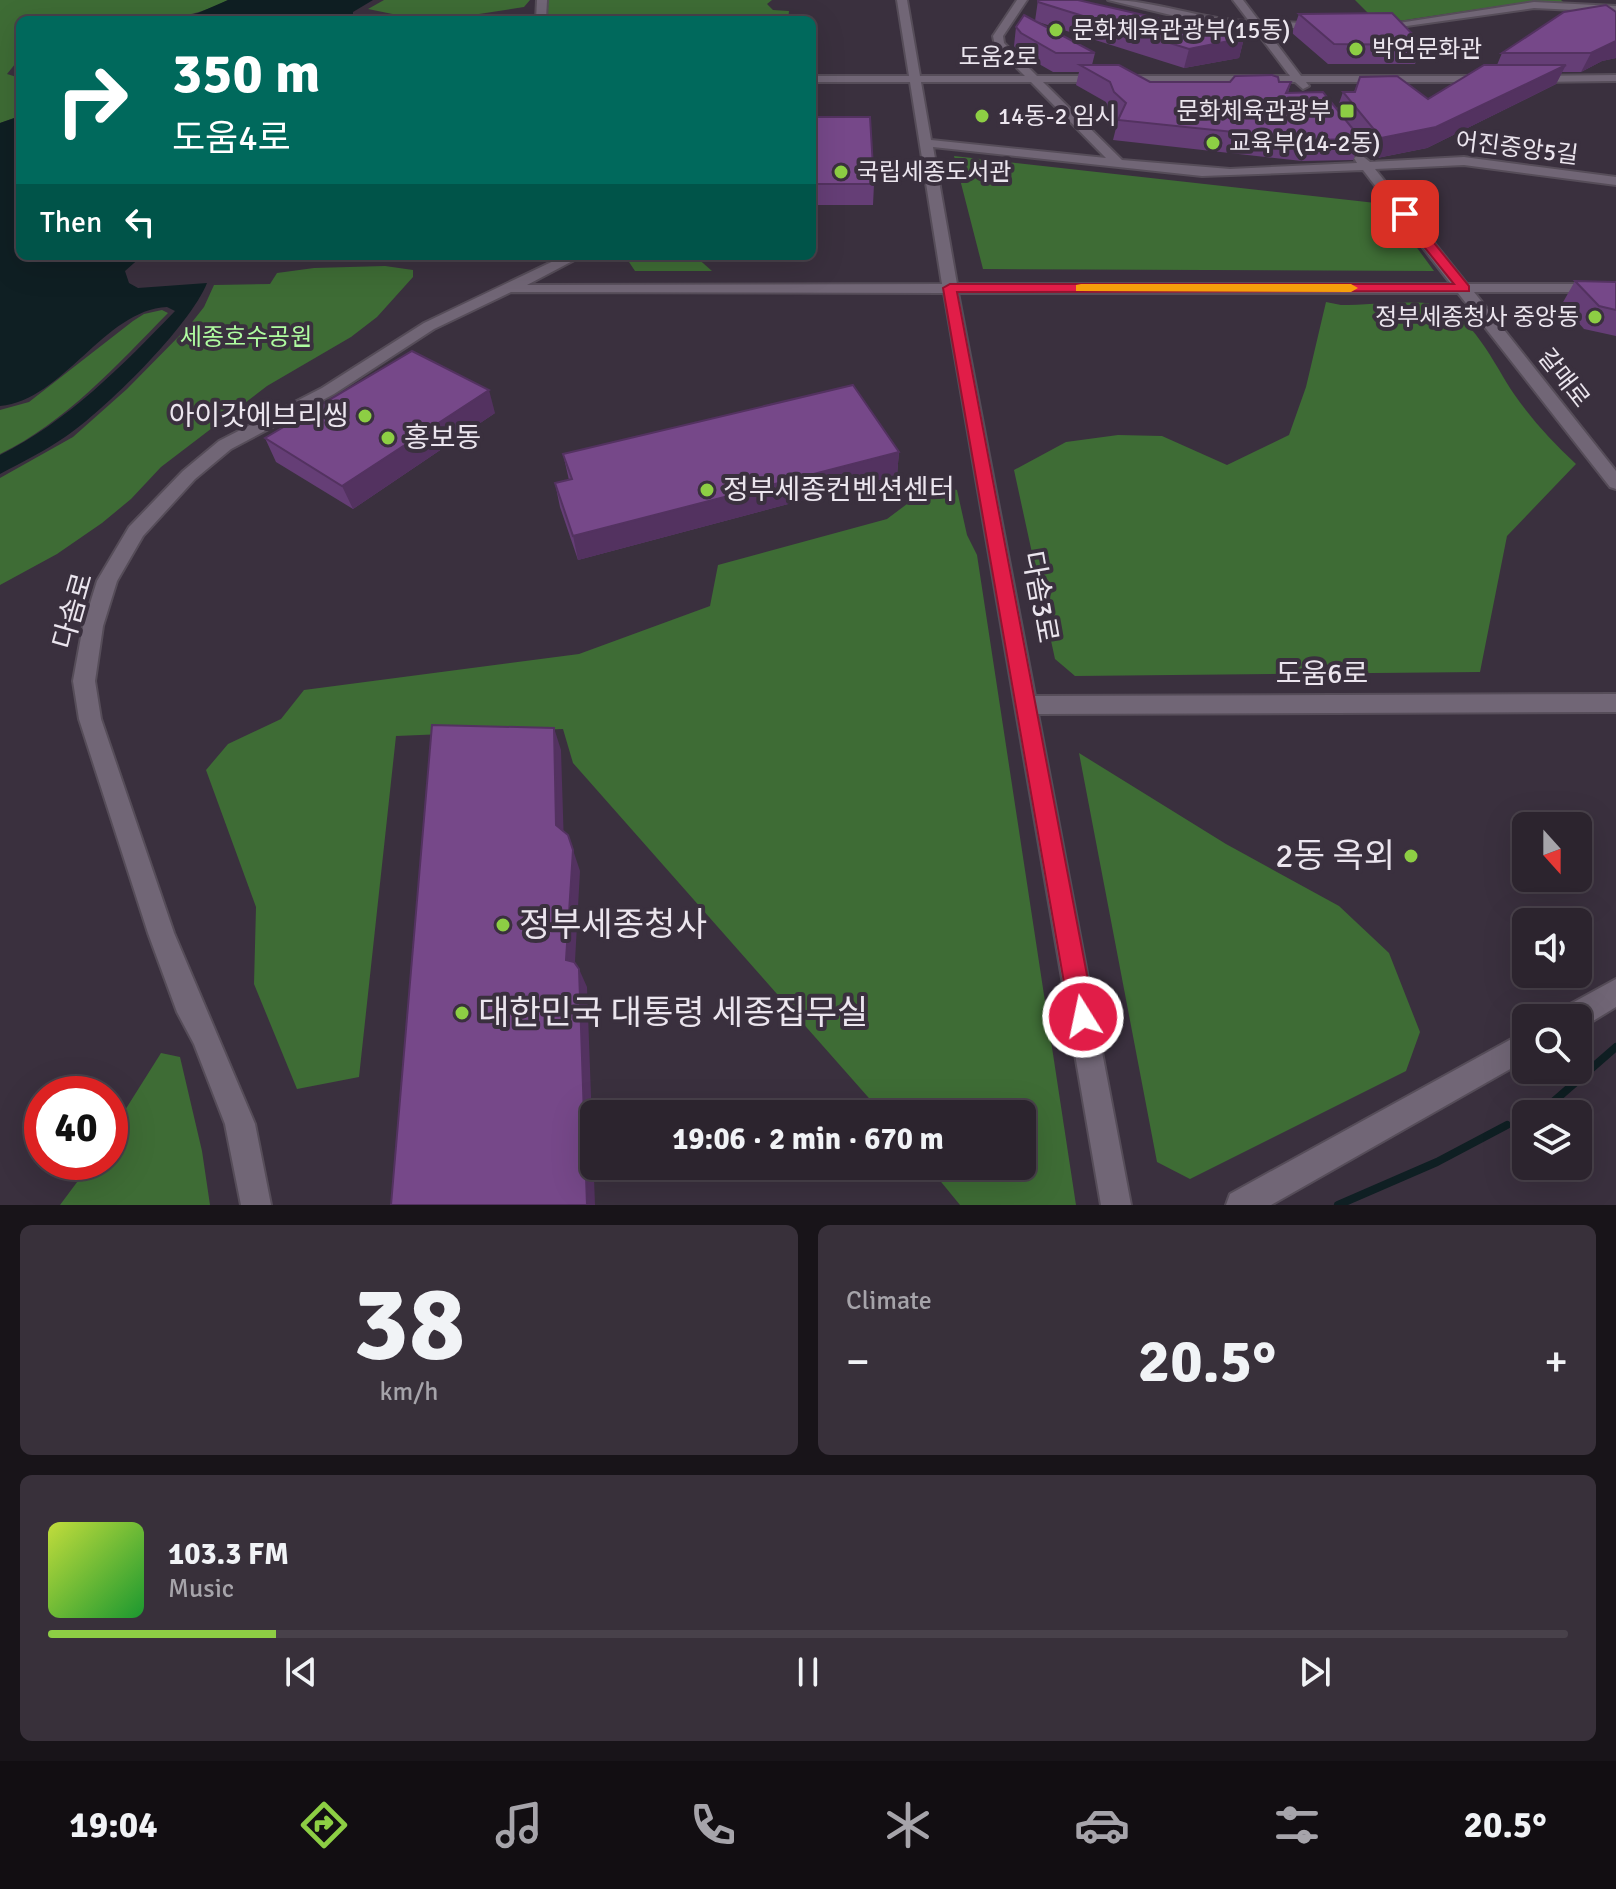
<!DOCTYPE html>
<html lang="en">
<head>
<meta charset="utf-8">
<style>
  :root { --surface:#2c242e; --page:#38303a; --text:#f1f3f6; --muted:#a6a4aa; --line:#48414a; --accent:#8dce44 }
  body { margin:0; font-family:Signika,"Noto Sans KR",sans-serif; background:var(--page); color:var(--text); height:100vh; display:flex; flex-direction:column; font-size:30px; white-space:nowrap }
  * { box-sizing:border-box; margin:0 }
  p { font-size:26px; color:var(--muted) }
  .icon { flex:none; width:44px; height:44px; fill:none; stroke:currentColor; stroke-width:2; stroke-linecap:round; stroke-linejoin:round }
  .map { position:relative; height:1205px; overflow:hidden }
  .panel { display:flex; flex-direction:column; gap:20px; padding:20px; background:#181419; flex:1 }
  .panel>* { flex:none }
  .banner { position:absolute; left:16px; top:16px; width:800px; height:244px; border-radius:12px; box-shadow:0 8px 32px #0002,0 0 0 2px var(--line); background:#00695c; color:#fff; overflow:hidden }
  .needle { width:52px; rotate:159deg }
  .controls { position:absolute; left:1512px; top:812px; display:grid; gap:16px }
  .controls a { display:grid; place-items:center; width:80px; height:80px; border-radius:12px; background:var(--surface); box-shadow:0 8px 32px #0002,0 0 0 2px var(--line); font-size:40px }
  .speed { position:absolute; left:24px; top:1076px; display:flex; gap:16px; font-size:40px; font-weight:700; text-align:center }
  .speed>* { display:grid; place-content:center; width:104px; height:104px; border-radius:50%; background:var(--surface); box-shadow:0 8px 32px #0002,0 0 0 2px var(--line); line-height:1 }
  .speed .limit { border:12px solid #d22; background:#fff; color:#111 }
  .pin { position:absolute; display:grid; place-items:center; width:68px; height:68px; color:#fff; margin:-34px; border-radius:16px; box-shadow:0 4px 12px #0006 }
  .me { position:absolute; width:88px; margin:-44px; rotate:350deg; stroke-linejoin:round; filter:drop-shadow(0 0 6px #0008) }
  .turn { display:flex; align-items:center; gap:28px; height:168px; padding:0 24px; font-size:36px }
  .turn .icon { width:104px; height:104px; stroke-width:2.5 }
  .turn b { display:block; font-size:56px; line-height:68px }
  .then { display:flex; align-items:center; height:76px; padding:0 24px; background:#0003; gap:16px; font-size:30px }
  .big { font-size:60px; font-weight:800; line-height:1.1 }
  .panel .tile { flex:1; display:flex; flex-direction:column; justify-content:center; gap:12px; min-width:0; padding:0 28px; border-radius:12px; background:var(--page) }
  .panel .dial { align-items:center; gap:0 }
  .dial b { font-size:104px; line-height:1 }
  .song { display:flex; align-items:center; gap:24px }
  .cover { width:96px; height:96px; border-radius:12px; background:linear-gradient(135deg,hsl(70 70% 55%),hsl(130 70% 35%)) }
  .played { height:8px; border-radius:4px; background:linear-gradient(90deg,var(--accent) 15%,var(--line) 15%) }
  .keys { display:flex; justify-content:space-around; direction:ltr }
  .heat { display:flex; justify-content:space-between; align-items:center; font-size:44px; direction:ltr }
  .panel .tiles { flex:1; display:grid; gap:20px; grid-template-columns:1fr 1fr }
  .tile:last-child { grid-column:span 2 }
  .trip { position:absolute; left:580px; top:1100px; width:456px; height:80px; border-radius:12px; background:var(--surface); box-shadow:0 8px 32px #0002,0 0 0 2px var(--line); font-weight:800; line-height:80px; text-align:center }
  .tab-bar { display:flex; height:128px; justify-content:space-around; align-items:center; background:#120e12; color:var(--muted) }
  .tab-bar .icon { width:56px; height:56px }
  .tab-bar .selected { color:var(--accent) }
  .tab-bar b { font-size:36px; color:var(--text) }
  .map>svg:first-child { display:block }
  .green { fill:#3e6c35 }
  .water { fill:#0f1f23 }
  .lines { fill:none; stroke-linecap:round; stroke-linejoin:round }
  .stream { stroke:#0f1f23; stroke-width:8 }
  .minor-casing { stroke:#564d59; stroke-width:4 }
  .minor { fill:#716676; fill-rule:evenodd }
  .wall { fill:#653e76 }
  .shaded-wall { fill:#533260 }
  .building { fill:#764889; stroke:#533260; stroke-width:2 }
  .route { fill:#e11d48; stroke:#92132f; stroke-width:2 }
  .slow { fill:#f59e0b }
  .poi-dot { fill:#8dce44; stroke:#3a303e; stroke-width:3 }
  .labels { text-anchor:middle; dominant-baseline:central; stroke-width:8; stroke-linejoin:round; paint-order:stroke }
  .far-poi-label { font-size:24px; fill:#ebe5ee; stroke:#3a303e; text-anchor:start }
  .far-street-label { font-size:24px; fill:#ebe5ee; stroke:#3a303e }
  .far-park-label { font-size:24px; fill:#affca0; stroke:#3a303e }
  .poi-label { font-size:28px; fill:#ebe5ee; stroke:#3a303e; text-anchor:start }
  .street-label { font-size:28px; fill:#ebe5ee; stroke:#3a303e }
  .near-poi-label { font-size:34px; fill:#ebe5ee; stroke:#3a303e; text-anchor:start }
</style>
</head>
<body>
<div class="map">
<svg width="1616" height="1205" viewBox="0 0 1616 1205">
  <rect width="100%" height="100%" fill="#3a303e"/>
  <path class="green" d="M0,0H228C169,32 86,20 20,20V58L7,74L20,78V116L0,123Z
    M384,0H530L524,7L440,20H422L368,9Z
    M545,0H772L767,4L773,10L789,11L788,20H549Z
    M1355,0H1561L1563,2L1519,3L1379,24Z
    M954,156L1385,204L1434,271L983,269Z
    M625,256H695L712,271H635Z
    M385,266L413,270V277L377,317L351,337L267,386L161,467L131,499L102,523L57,554L0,585V478L73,437L127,389L189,326L204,307L214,285L270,284L277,273L314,268Z
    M1326,302L1341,305C1368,305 1410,300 1434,304C1471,311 1495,366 1514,394C1532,420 1553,443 1576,464L1507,536L1480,672L1075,676L1055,659L1014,470L1066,442L1118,435L1162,436L1227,465L1289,435L1306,387Z
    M162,310L168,313C117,365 66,422 0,454V410L29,402L133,321L144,314Z
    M940,486L957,490L967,535L977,555L1076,1205H960L928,1166H1022V1114H883L573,763L563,729L396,736L359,1077L297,1089L254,984L256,907L206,770L228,744L281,719L304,690L579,654L710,606L718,565L887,519L915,498Z
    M1079,753L1226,844L1339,906L1389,953L1420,1032L1406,1071L1190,1179L1157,1162Z
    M161,1053L180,1057L202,1151L210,1205H60L92,1162H110V1134Z"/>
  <path class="water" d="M228,0H373L353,12V20H165L198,13Z
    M20,116V256H142L125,271L129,283L138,288L207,283C190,326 104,411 65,437C45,451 22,462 0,474V455C67,422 123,365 175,311L167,307C104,310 64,400 0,406V123Z"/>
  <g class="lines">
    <path class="stream" d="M1553,1102L1616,1047
      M1338,1205L1437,1162L1507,1125"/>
    <defs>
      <path id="minor" d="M537,0H547L546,20H536Z
        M897,0H907L920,76H1025L995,46L993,36L1017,0H1027L1003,36L1004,43L1037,76H1290L1253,27L1217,26L1108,0C1156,0 1201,20 1249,21L1233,0H1243L1259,21L1326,24L1327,26L1322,29L1264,27L1301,76H1488L1493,79L1488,82H1306L1309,86L1303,89L1295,82H1043L1122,160L1230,169L1357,163L1354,158L1360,154L1370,162L1464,157L1616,177V185L1464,165L1375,169L1467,284H1616V292H1474L1616,471V489L1610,487L1458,293H958L1035,696L1616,694V712L1038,714L1131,1205H1101L944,293L511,292L434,329L334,394L231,449L195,479L143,536L117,581L103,626L95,681L101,719L174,933L255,1124L271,1205H241L225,1124L194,1044L177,1012L148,933L79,719L73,681L83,626L97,581L129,527L183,471L219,441L322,388L424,323L564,256H582L527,285L942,284L910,82H812V76H909ZM921,82H1031L1106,158L931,140ZM933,147L1202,176L1363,170L1451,284H957Z
        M1534,2L1616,6V12L1534,8L1378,30L1373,27Z
        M1616,75V81L1532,82L1527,79L1532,76Z
        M1616,979V1007L1578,1030V1018H1559L1563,1008Z
        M1526,1031V1060L1271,1205H1226L1230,1194Z"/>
    </defs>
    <use href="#minor" class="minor-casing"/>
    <use href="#minor" class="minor"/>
  </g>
  <path class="wall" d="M1038,0L1244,38L1239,58L1184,68L1035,21Z
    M1616,12V58L1602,61L1581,72H1562L1556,84L1427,148L1372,159L1360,143L1353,160L1302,161L1113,140L1118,120L1109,113L1106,102L1076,85L1079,72H1053L1018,52L1014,46L1016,27L1095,53L1092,65L1150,82H1291L1288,93L1337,109L1343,92H1354L1360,77L1428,99L1497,65L1502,53Z
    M1299,14L1423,45L1415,64H1328L1292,33Z
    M812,117L874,184L873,205H812Z
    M1575,281L1616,282V336L1584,329L1562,304Z
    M495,413L353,509L276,462L265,438Z
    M899,452L897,475L578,560L560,507L555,483L569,480L563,454Z"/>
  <path class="shaded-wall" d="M1244,38L1239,58L1184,68L1189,49Z
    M1616,41V58L1602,61L1581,72L1591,53Z
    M1566,65L1556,84L1427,148L1372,159L1381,138Z
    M489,390L495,413L353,509L342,486Z
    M899,452L897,475L578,560L573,536Z
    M554,728L561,750L564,846L556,825Z
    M568,835L580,871L574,979L566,960Z
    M579,969L587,987L595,1205H587Z"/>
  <path class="building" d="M1038,0H1078L1244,38L1189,49L1038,2Z
    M1606,5L1616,12V41L1591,53H1502L1564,12Z
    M1392,13L1423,45L1334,44L1299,14Z
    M1024,15L1095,53H1056L1021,33L1016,27Z
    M1080,65H1119L1150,82H1230L1235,76L1272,75L1278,77L1279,82H1291L1286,93L1323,92L1361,139L1310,140L1118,120L1126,103L1114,92L1110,82Z
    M1484,65H1566L1436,127L1381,138L1343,92H1355L1360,77L1397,76L1428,99Z
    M812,117H870L874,184H812Z
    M1575,281L1616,282V310L1599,306Z
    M412,351L489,390L342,486L265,438Z
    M853,385L899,452L573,536L555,483L572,479L563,454Z
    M432,725L554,728L556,825L568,835L573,850L566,960L574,962L579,969L587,1205H391Z"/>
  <path class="route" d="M1400,212H1409L1469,286V291L957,292L1095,1017L1092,1026L1083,1030L1074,1026L1070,1017L943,288L950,284H1454L1400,217Z"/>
  <path class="slow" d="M1081,284H1351L1358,288L1351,292L1076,291V285Z"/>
  <g class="poi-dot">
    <circle cx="1056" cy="30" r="8"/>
    <circle cx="1356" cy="49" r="8"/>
    <rect x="1339" y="103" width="16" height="16" rx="4"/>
    <circle cx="982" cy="116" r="8"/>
    <circle cx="1213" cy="143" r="8"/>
    <circle cx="841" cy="172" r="8"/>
    <circle cx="1595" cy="317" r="8"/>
    <circle cx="365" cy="416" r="8"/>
    <circle cx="388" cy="438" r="8"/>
    <circle cx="707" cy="490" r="8"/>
    <circle cx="1411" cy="856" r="8"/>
    <circle cx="503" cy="925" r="8"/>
    <circle cx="462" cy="1013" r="8"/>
  </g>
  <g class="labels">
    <g class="far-poi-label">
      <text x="1072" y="30">문화체육관광부(15동)</text>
      <text x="1372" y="49">박연문화관</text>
      <text x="1331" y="111" text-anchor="end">문화체육관광부</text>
      <text x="998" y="116">14동-2 임시</text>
      <text x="1229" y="143">교육부(14-2동)</text>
      <text x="857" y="172">국립세종도서관</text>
      <text x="1579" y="317" text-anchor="end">정부세종청사 중앙동</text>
    </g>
    <g class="far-street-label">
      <text x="998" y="57">도움2로</text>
      <text transform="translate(1517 148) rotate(7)">어진중앙5길</text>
      <text transform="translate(1564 378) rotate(52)">갈매로</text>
    </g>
    <g class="far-park-label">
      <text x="246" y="337">세종호수공원</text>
    </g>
    <g class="poi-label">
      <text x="349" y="416" text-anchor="end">아이갓에브리씽</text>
      <text x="404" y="438">홍보동</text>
      <text x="723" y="490">정부세종컨벤션센터</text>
    </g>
    <g class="street-label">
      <text transform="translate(1040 597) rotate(80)">다솜3로</text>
      <text transform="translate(73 611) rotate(-74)">다솜로</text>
      <text x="1322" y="674">도움6로</text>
    </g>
    <g class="near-poi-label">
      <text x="1395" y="856" text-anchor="end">2동 옥외</text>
      <text x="519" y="925">정부세종청사</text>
      <text x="478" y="1013">대한민국 대통령 세종집무실</text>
    </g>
  </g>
</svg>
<div class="controls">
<a><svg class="needle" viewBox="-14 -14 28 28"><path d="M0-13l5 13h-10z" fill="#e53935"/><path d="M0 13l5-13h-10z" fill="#a6a4aa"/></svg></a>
<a><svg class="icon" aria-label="sound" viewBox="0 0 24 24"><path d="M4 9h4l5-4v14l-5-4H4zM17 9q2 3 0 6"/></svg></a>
<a><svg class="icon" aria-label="search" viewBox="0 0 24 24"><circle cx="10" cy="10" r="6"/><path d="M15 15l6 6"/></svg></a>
<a><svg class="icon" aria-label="layers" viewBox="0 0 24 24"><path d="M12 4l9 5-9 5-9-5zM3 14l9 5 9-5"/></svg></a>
</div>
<div class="speed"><div class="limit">40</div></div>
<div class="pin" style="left:1405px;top:214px;background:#d93025"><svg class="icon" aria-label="arrive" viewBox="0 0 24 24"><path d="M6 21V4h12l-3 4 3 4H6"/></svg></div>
<svg class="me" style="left:1083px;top:1017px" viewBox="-20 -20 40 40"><circle r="17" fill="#e11d48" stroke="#fff" stroke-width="3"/><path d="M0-11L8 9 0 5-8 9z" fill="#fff"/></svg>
<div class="trip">19:06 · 2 min · 670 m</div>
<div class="banner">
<div class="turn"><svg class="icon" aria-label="right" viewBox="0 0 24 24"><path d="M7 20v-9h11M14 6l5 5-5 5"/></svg><div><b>350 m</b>도움4로</div></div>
<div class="then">Then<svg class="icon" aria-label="left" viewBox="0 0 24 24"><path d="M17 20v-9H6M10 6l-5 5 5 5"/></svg></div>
</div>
</div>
<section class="panel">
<div class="tiles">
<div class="tile dial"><b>38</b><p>km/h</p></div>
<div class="tile"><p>Climate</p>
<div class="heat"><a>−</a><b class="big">20.5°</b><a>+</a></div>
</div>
<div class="tile">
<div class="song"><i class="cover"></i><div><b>103.3 FM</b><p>Music</p></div></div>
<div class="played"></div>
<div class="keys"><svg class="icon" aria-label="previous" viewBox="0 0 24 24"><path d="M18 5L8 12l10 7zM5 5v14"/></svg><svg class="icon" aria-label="pause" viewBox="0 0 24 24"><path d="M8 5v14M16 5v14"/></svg><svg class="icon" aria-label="next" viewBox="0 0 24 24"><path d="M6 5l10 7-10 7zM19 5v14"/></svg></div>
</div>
</div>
</section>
<nav class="tab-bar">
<b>19:04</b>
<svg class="icon selected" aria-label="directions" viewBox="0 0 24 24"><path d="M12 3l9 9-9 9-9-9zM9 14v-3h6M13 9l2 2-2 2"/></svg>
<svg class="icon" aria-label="music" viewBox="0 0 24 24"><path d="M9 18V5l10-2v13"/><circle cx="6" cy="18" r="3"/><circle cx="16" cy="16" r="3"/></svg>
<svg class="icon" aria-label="phone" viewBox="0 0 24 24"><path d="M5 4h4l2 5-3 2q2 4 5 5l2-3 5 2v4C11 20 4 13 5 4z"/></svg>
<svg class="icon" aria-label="climate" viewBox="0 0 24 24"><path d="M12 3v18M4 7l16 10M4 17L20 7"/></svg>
<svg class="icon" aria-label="car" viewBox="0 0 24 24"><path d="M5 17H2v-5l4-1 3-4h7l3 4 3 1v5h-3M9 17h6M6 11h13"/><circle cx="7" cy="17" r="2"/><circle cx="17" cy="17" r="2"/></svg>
<svg class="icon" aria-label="filters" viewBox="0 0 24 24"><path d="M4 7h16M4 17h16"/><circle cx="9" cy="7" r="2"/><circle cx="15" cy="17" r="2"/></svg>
<b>20.5°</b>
</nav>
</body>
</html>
